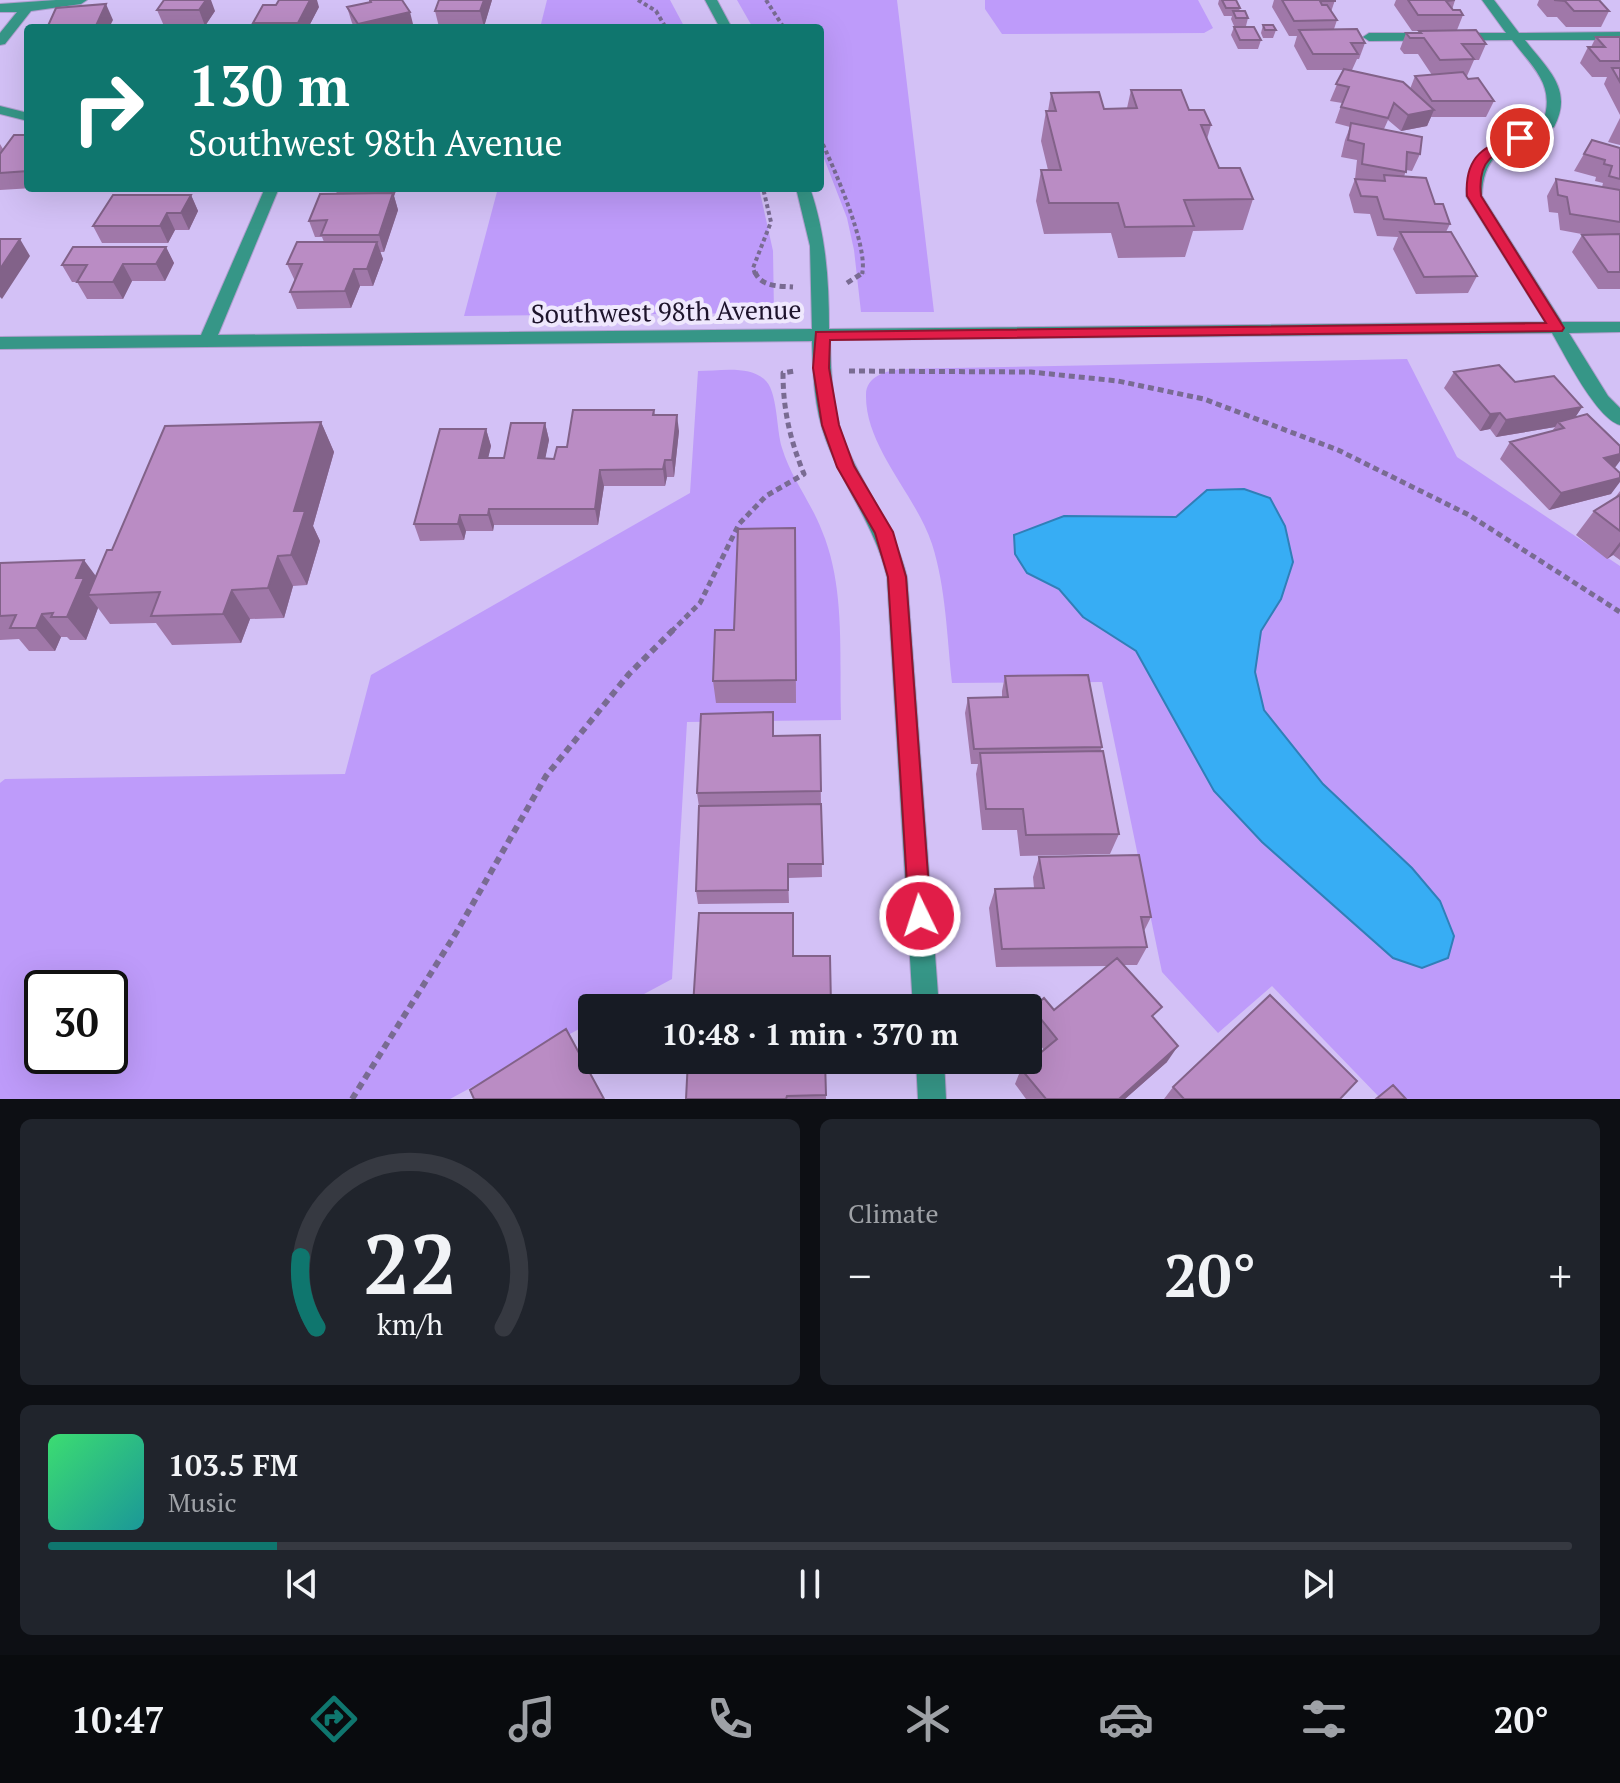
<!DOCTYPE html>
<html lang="en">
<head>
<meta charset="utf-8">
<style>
  :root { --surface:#171b24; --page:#20242c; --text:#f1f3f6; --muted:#9ea1a6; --line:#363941; --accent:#0f766e }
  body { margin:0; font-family:"PT Serif",serif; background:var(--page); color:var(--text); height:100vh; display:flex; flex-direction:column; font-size:30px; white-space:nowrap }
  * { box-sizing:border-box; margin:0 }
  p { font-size:26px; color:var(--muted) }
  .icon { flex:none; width:44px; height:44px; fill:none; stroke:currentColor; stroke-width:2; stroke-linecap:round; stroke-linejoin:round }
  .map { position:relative; height:1099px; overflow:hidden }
  .drawer { display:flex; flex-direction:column; gap:20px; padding:20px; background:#0d0f14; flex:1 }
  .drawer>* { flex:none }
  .top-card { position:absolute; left:24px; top:24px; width:800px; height:168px; border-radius:8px; box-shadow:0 8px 32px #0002; background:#0f766e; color:#fff; overflow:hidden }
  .speed { position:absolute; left:24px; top:970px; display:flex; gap:16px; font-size:40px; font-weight:700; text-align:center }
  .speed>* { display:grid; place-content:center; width:104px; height:104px; border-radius:50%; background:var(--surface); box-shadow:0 8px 32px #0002; line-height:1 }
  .speed .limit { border:4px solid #111; border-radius:12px; background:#fff; color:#111 }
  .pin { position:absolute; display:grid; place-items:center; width:68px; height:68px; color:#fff; margin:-34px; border:4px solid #fff; border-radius:50%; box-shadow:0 2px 8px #0007 }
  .me { position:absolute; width:88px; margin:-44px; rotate:356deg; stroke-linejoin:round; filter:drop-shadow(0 0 6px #0008) }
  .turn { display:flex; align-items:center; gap:28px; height:168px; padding:0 32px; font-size:36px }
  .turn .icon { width:104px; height:104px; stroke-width:2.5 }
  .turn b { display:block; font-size:56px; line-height:68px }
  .big { font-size:60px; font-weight:700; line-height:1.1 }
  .drawer .widget { flex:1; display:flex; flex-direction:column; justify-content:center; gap:12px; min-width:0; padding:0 28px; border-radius:12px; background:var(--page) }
  .drawer .dial { align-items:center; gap:0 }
  .dial svg { height:208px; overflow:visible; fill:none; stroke:var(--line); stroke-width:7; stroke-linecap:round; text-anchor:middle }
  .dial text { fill:var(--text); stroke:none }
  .song { display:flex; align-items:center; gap:24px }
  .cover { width:96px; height:96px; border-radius:12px; background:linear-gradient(135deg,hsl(140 70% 55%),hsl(180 70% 35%)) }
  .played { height:8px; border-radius:4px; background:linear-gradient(90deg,var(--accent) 15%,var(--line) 15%) }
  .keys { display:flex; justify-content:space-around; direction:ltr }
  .heat { display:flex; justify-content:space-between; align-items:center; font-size:44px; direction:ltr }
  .drawer .tiles { flex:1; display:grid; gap:20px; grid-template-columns:1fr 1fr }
  .widget:last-child { grid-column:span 2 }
  .trip { position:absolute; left:578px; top:994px; width:464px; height:80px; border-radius:8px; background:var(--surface); box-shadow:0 8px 32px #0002; font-weight:700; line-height:80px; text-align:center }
  .dock { display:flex; height:128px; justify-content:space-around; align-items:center; background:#090b0e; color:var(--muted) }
  .dock .icon { width:56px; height:56px }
  .dock .active { color:var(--accent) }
  .dock b { font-size:36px; color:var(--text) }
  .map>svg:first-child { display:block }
  .green { fill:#be9bfa; fill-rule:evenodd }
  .water { fill:#37adf4; stroke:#307fb8; stroke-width:2 }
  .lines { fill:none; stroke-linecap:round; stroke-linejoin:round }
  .minor-casing { stroke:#af9ece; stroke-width:2 }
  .path-far2 { stroke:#796b92; stroke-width:4; stroke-dasharray:4 3; stroke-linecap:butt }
  .path-far1 { stroke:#796b92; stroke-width:5; stroke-dasharray:6 4; stroke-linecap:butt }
  .path { stroke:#796b92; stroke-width:6; stroke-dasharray:7 5; stroke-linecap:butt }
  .minor { fill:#369687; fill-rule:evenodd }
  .wall { fill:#a078a9 }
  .shaded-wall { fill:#826289 }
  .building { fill:#ba8cc4; stroke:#826289; stroke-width:2 }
  .route { fill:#e11d48; stroke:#92132f; stroke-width:2 }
  .labels { text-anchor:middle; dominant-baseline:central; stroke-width:8; stroke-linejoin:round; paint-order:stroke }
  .street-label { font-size:26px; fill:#1e142c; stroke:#efe8fd }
</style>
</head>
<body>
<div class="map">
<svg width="1620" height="1099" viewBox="0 0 1620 1099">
  <rect width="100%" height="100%" fill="#d3c1f6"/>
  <path class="green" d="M547,0H670L685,28H540Z
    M737,0H897L934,312H861L854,250L847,218L820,148V28H753Z
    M985,0H1198L1213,28L1204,33L1002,34L985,9Z
    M498,188H759L773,251L774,313L464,316Z
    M1407,359L1457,457L1620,566V1099H1381L1272,986L1218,1033L1162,972L1102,682L952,683C947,637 946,588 932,544C916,495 865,447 866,395C866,376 886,371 901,369Z
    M698,371C718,371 748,365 764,379C778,390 776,429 782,448C791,478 811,502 822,531C846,588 839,659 841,720L687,722L672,979L618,1008H592V1022L450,1099H0V783L5,779L345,774L371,675L690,493ZM42,988H110V1056H42Z"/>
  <path class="water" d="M1244,489L1270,498L1285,526L1293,562L1281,599L1261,631L1255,672L1264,710L1323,784L1412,868L1440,901L1454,936L1448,958L1422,968L1393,958L1262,842L1214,791L1136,651L1083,617L1059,589L1027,573L1015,554L1014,535L1064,516L1176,517L1207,490Z"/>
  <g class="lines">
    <defs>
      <path id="minor" d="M56,0H87L81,4L31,11L5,44L0,45V33L17,12H0V4Z
        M705,0H717L732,28H720Z
        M1482,0H1494L1519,33L1620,32V40H1525C1547,69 1574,89 1554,127C1516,145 1483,146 1482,196L1562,322H1620V332L1569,333L1608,396L1620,408V425C1596,418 1565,355 1552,333L830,340C831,373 832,407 843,438C862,487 894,524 907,577L939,1008H913L887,577C875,525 844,489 826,440C814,408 813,374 812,341L0,349V337L201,335L265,188H279L218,335L812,329L810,246L796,188H810C826,235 829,280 829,329L1545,322L1466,196C1468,144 1502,140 1543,122C1556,85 1533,68 1512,40L1369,41L1363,37L1369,33H1506Z
        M0,106L28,113V121L0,114Z
        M916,1060H944L946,1099H918Z"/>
    </defs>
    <use href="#minor" class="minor-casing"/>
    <path class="path-far2" d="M638,0L656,11L666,28
      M766,0L784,28
      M820,138C833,166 869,247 862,274
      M755,274L753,268L771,222L763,188"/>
    <path class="path-far1" d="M755,272C761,287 779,286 793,287
      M847,283L864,272
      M849,371L1031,372L1118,381L1204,399L1338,450L1469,515L1620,612
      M671,632L700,603L739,524L766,496L804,474C790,440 783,409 783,373L795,371"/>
    <path class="path" d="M352,1099L456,933L546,776L629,674L673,630"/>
    <use href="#minor" class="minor"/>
  </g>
  <path class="wall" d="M164,0L215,11L205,26H164L157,10Z
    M369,0H402L414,28H355L352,23L347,7L369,2Z
    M439,0H492L484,26L439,27L435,11Z
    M1219,0H1236L1240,8L1239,11L1248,18L1246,26H1234L1231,19L1232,16H1224L1218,4Z
    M1274,0H1335L1331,12L1337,20L1334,29L1365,43L1359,59H1357L1352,70H1348L1410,89L1415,76L1432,75L1418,54H1404L1400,49L1406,33H1418L1419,31H1412L1394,5L1396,0H1455L1452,10L1463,15L1457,30L1486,44L1479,60H1474L1467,76H1465L1494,101L1486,117H1431L1427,126L1401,131L1388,120L1384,129L1420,154L1412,171L1406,170L1404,177L1435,204L1450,224L1446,232L1477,276L1468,293L1416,294L1393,249L1398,237L1377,236L1370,214L1354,213L1349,195L1355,179L1357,160L1341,157L1345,140L1350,127L1335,123L1342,103L1330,101L1343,70H1307L1294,46L1297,36H1289L1272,7Z
    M1539,0H1599L1609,11L1601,27H1566L1557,17H1547L1537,5Z
    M319,7L308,28H254L253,23Z
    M1263,25L1276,30L1273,38H1263L1261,33Z
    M1234,27L1261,40L1258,49H1238L1231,35Z
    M1596,37H1620V115L1604,84L1607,77H1592L1580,63L1588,47H1591Z
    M1131,90L1189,110L1211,125L1207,139L1219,168L1253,199L1243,230L1193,231L1185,257L1118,258L1111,233L1044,234L1036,201L1041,170H1048L1041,141L1046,111H1048L1051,93L1104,109L1127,108Z
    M1620,118V145L1608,142Z
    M28,135V188H33L0,190V144L3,149Z
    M1592,140L1620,148V289H1598L1572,252L1582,235H1587L1560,230L1558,213L1549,212L1547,196L1556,179L1602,187L1603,183L1595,181L1596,177L1574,171Z
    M335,188H397L394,196L398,210L384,252H380L383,259L373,286H360L351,308L297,309L290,292L295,281L287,264L324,242L322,237H315L309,221L337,194Z
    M191,195L198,211L189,230H175L168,243H102L93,226Z
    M166,247L174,263L165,281H132L123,299H87L77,282H72L62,265Z
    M1454,372L1515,382L1582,407L1575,417L1615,468L1611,494L1549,510L1500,459L1510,442L1552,431L1555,427L1496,437L1490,429L1480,431L1444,388Z
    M654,410L655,415L679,431L674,477H667L665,486H604L598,525H494L493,531H466L464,540L420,541L414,524L486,429L491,446L488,458H504L545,423L549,440L545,458L554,459L567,447Z
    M321,422L334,452L313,526L320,541L307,585L293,586L284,618L250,619L241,643L172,645L156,623L110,624L98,608L86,640H70L67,637H61L55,651H29L19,639L0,640V563L96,576L112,550Z
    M1620,491V560L1613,555L1607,559L1576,535L1594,511L1614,499Z
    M795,528L796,703H716L713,681L734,630Z
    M1005,676L1102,747L1100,752L1119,834L1110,854L1020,856L1017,830H982L976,774L978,764H971L965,713L968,698H1002V691Z
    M820,735L822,877L788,878L789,903L698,904L696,891L699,807L697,793L774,736Z
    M1039,857L1151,917L1144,931L1147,947L1137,965H1124L1154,1019L1167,1062L1125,1099H1026L1015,1084L1021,1069L1044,1050L1028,1029V1018L1032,1008L1054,1010L1109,966L996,967L989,908L995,889L1034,888L1033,877Z
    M793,956H830V1008H693V1006Z
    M825,1060L826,1099H686Z
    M1173,1087L1340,1099H1164Z"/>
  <path class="shaded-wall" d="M206,0H211L215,11L205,26L199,10Z
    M310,0H317L319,7L308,28H299L298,23Z
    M484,0H492L484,27L480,11Z
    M106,4L113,20L109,28H95Z
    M410,12L414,28H359L358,24Z
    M1434,110L1427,126L1401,131L1408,115Z
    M390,188H397L394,196L398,210L384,252L379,235L393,196Z
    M191,195L198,211L189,230L181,213Z
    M167,213L175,230L168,243L160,226Z
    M20,239L30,256L2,299L0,297V269Z
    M377,242L383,259L373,286L367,269Z
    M166,247L174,263L165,281L156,264Z
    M123,264L132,281L123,299L113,282Z
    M354,269L360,286L351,308L345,291Z
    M1582,407L1571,424L1558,422L1555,427L1496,437L1506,420Z
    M1500,413L1490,429L1480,431L1490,414Z
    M677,415L679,431L674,477L672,460Z
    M321,422L334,452L313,526L320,541L307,585L291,555L294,511Z
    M545,423L549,440L542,475L538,458Z
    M486,429L491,446L484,475L479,458Z
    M1620,454V461L1614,469L1604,458Z
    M665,460L667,477L665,486L663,469Z
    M600,470L604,486L598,525L595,509Z
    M1620,478V482L1611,494L1549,510L1561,493Z
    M489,509L494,525L493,531L488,515Z
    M460,515L466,531L464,540L458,524Z
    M1620,542V546L1613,555L1607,559Z
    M278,556L293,586L284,618L268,588Z
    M84,560L101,583L88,595L98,608L86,640L67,617L76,578Z
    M232,590L250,619L241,643L223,614Z
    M42,614L61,637L55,651L36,628Z
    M1178,1046L1167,1062L1125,1099H1119Z"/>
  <path class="building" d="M164,0H206L199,10H157Z
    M279,0H310L298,23H253L263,5H276Z
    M370,0H402L410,12L358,24L347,7L371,2Z
    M439,0H484L480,11H435Z
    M1222,0H1236L1240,8H1226Z
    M1282,0H1335V1H1320L1322,5H1327L1337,20L1294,21Z
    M1408,0H1455L1446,1L1453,10H1460L1463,15H1418Z
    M1554,0H1599L1609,11H1574L1565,1Z
    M106,4L95,28H47L56,8Z
    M1233,11H1245L1248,18H1236Z
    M523,25L522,28H465L466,26Z
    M1263,25H1273L1276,30H1265Z
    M1234,27H1254L1261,40H1240Z
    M1357,29L1365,43H1351L1358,54H1313L1299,30Z
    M1476,30L1486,44H1462L1474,59L1440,60L1424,38H1410L1406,33H1421L1419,31Z
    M1596,37H1620V61H1600L1588,47H1605Z
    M1612,68H1620V82Z
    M1344,69L1403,82L1434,110L1408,115L1394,103L1388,118L1341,107L1349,87L1336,84Z
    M1463,72L1468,79L1478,78L1494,101H1432L1415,76Z
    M1131,90H1181L1189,110H1204L1211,125H1201L1219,168H1240L1253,199L1184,200L1194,226L1125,227L1118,203H1049L1041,170H1061L1046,111H1056L1051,93L1099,92L1104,109L1137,108Z
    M1351,123L1422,137L1420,154L1407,152L1406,172L1362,164L1364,144L1348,140Z
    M14,135H28V171L0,173V154Z
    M1592,140L1620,148V179L1609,176L1612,166L1604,164L1605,160L1584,154Z
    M1384,175L1426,178L1435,204H1443L1450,224L1384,219L1377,197L1361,196L1355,179L1385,181Z
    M1556,179L1620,190V222L1570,214L1567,197L1558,195Z
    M393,193L379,235H321L327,220L309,221L320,194Z
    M113,195H191L181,213H167L160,226H93Z
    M1400,232H1451L1477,276L1424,277Z
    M1620,234V272H1608L1582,235Z
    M0,239H20L0,269Z
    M297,242H377L367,269H354L345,291L290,292L302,264H287Z
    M73,247H166L156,264H123L113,282H77L87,265H62Z
    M1499,365L1515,382L1554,376L1582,407L1506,420L1500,413L1490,414L1454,372Z
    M573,410H654L653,415H677L672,460H665L663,469L600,470L595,509H489L488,515H460L458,524H414L440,429H486L479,458H504L511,423H545L538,458L554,459L557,447H567Z
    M1587,414L1620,446V454L1604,458L1620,473V478L1561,493L1510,442L1564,428L1558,422Z
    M321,422L294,511H305L291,555L278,556L268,588L232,590L223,614L151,616L160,592L88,595L107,550H112L165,426Z
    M1620,495V531L1594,511Z
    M795,528L796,680L713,681L715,630H734L738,529Z
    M84,560L76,578H84L67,617H51L53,613L42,614L36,628H10L16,615L0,616V563Z
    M1088,675L1102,747L974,749L968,698L1008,697L1005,676Z
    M773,712V736L820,735L821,791L697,793L701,714Z
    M1103,751L1119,834L1026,835L1023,809H986L980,753Z
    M821,804L823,864H788V890L696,891L699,806Z
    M1139,855L1151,917H1141L1147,947L1002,949L995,889L1044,888L1039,857Z
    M699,913H793V956H830L831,1006H693Z
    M1117,958L1162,1007L1152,1016L1178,1046L1119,1099H1046L1021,1069L1057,1039L1032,1008L1044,998L1054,1010Z
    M1270,995L1357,1081L1340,1099H1184L1173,1087Z
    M566,1029L604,1099H474L470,1090Z
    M688,1060H825L826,1095L787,1096L786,1099H686Z
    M1393,1085L1406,1099H1376Z"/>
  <path class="route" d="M1520,135L1527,138L1525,141C1493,153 1477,159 1481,196L1564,328L1562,331L830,340L829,368L839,425L854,466L893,532L906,577L931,916L928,923L920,927L912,923L909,916L888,577L875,533L837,467L822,425L813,368L816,332L1546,323L1467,196C1464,156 1485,144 1520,135Z"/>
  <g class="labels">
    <g class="street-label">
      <text transform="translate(666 311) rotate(-1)">Southwest 98th Avenue</text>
    </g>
  </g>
</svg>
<div class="speed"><div class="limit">30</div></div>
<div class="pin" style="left:1520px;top:138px;background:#d93025"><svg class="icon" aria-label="arrive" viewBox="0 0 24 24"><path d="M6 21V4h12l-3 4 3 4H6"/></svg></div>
<svg class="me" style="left:920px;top:916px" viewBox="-20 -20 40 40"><circle r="17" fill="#e11d48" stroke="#fff" stroke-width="3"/><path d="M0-11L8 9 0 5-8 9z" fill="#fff"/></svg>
<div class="trip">10:48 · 1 min · 370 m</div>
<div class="top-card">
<div class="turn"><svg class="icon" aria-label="right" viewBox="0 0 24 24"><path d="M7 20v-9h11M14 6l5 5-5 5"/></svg><div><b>130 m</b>Southwest 98th Avenue</div></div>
</div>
</div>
<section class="drawer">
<div class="tiles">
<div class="widget dial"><svg viewBox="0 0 100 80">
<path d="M14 69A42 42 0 1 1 86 69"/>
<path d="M14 69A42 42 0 0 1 8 42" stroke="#0f766e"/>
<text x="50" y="56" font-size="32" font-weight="700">22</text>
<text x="50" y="72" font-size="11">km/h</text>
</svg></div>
<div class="widget"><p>Climate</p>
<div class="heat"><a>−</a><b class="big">20°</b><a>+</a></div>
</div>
<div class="widget">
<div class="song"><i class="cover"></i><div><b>103.5 FM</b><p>Music</p></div></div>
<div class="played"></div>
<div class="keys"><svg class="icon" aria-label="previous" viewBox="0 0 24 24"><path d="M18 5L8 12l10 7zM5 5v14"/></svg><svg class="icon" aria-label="pause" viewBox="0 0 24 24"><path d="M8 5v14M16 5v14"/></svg><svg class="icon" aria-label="next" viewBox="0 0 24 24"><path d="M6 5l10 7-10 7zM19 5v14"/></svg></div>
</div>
</div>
</section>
<nav class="dock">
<b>10:47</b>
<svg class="icon active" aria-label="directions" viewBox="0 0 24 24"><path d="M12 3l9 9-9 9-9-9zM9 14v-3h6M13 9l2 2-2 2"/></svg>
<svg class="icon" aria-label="music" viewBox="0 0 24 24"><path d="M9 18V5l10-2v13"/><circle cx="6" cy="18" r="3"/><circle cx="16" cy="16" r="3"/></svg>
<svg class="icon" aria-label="phone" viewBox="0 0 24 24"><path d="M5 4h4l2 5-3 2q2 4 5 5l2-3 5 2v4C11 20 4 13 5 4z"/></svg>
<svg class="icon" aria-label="climate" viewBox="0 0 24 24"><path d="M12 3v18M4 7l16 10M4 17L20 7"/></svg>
<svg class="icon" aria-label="car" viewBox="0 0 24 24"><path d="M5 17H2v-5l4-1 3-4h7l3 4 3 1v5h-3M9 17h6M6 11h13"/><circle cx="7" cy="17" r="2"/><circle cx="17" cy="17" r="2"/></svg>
<svg class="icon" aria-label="filters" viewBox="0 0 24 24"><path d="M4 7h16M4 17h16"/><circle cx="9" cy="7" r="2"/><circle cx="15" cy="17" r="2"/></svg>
<b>20°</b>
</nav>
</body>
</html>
